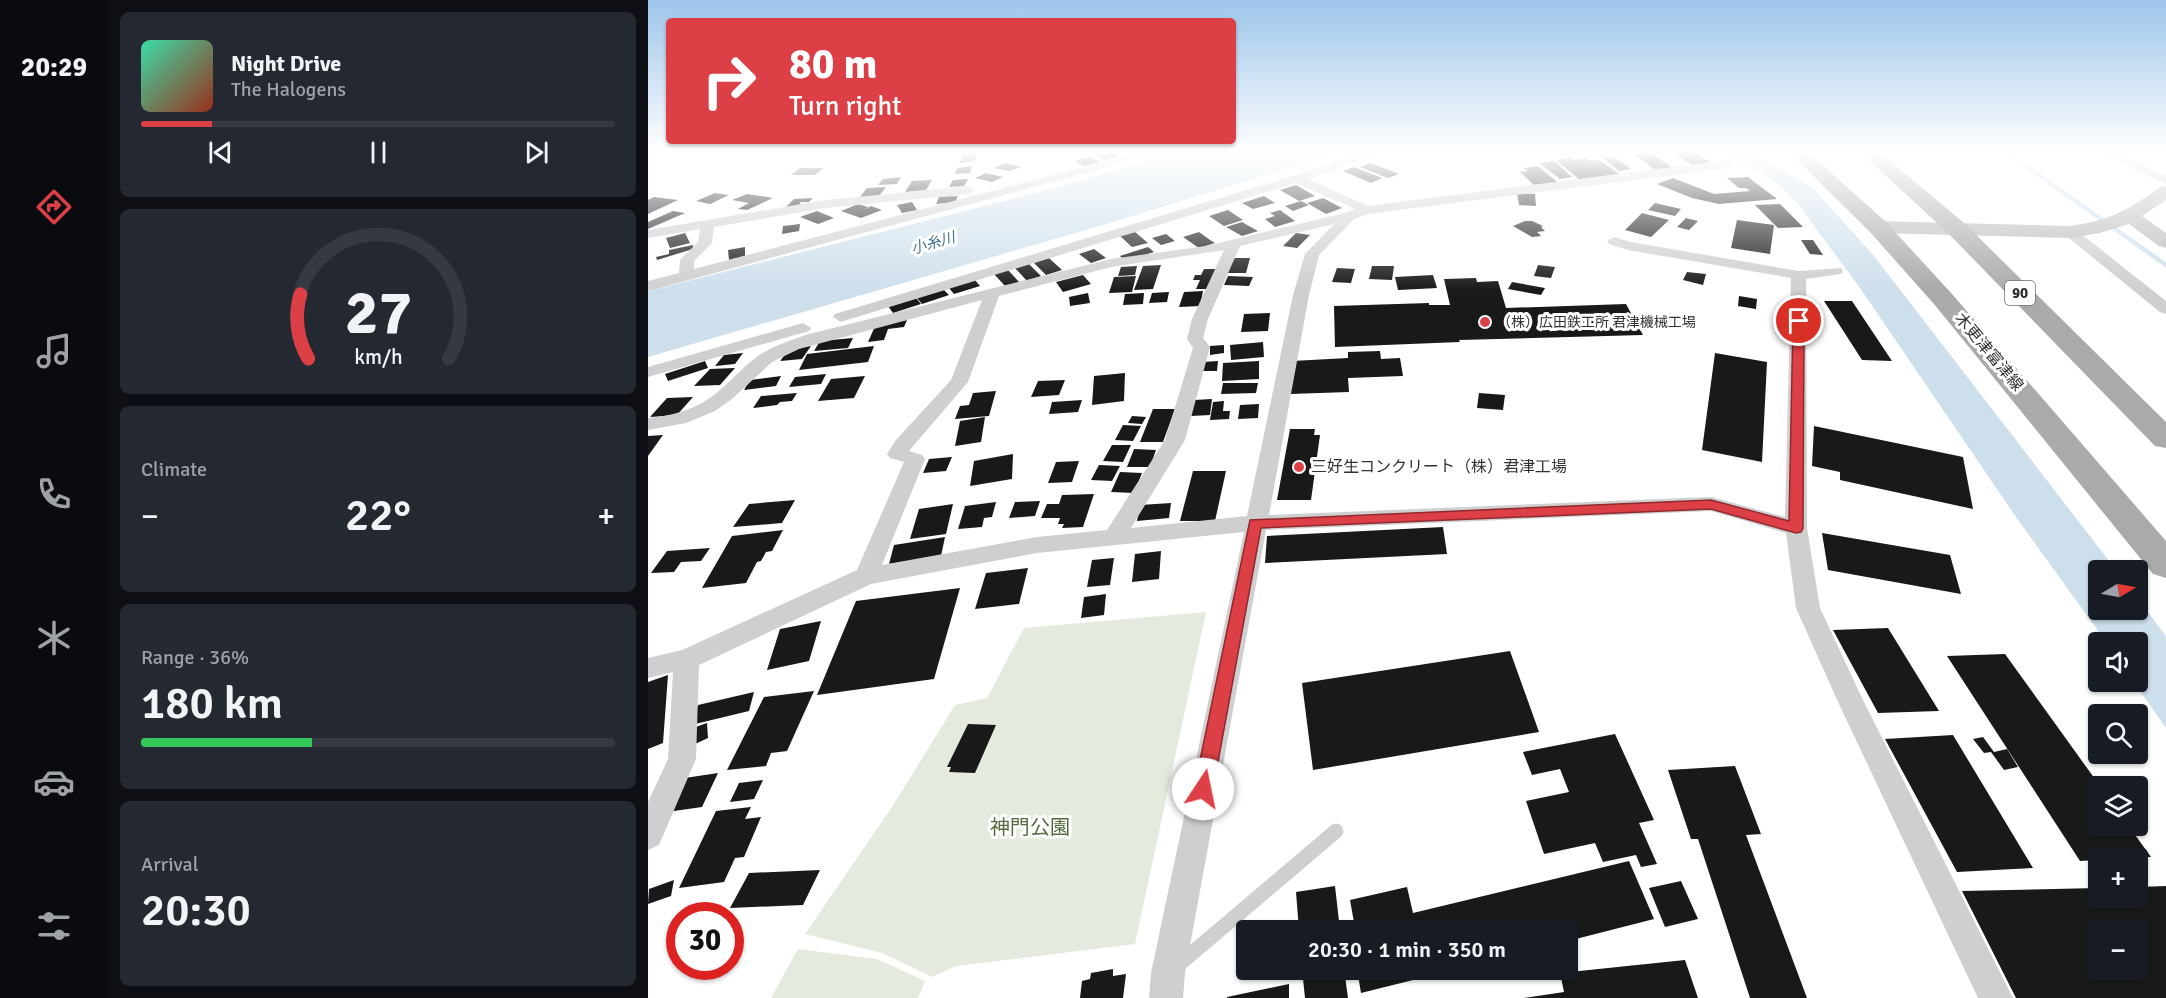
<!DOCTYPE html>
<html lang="en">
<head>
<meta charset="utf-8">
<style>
  :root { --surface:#171b24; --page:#242831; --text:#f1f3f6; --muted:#9ea1a6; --line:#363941; --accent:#dd3f46 }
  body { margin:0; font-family:Signika,"Noto Sans JP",sans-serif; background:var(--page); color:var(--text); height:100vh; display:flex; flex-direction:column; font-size:22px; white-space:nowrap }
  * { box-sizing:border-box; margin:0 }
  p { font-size:20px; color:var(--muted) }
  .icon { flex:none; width:33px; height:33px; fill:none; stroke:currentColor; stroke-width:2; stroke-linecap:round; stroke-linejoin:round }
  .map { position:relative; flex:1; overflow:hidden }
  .details { display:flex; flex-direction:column; gap:12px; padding:12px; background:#0d0f14; width:540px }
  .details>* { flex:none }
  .hud { position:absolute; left:18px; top:18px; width:570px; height:126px; border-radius:6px; box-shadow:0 2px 4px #0004; background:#dd3f46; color:#fff; overflow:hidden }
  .needle { width:39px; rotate:80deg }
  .tools { position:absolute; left:1440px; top:560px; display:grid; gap:12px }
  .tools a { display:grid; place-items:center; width:60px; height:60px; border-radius:6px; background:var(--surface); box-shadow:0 2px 4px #0004; font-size:30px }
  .speed { position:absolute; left:18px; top:902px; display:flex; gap:12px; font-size:30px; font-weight:700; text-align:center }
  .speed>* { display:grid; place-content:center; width:78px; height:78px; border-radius:50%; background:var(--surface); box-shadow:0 2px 4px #0004; line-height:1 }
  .speed .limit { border:9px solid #d22; background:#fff; color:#111 }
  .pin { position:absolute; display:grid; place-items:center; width:51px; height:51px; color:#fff; margin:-26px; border:3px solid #fff; border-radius:50%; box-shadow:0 2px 6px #0007 }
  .me { position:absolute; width:66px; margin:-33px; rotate:11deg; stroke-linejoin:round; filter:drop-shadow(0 0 4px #0008) }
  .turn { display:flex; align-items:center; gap:21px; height:126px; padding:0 24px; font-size:27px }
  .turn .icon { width:78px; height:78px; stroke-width:2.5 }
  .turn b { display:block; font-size:42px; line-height:51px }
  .big { font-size:45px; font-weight:600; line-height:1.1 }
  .details .card { flex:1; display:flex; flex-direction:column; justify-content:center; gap:9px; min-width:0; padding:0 21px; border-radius:9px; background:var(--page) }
  .details .dial { align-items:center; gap:0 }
  .dial svg { height:156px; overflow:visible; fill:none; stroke:var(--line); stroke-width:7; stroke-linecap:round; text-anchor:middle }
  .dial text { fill:var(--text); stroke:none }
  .song { display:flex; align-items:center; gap:18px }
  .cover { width:72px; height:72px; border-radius:9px; background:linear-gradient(135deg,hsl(160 70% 55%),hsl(10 70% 35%)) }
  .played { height:6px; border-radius:3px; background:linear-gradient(90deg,var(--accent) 15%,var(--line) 15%) }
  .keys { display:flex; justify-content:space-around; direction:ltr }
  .heat { display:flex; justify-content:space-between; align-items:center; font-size:33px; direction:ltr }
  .charge { height:9px; border-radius:4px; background:linear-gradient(90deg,#34c759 36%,var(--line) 0) }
  .trip { position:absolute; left:588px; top:920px; width:342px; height:60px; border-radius:6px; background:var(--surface); box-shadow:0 2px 4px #0004; font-weight:600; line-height:60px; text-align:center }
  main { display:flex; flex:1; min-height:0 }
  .dock { display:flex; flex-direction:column; width:108px; justify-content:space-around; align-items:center; background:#090b0e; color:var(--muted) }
  .dock .icon { width:42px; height:42px }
  .dock .active { color:var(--accent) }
  .dock b { font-size:27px; color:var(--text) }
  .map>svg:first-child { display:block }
  .green { fill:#e4eade }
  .water { fill:#cedfec }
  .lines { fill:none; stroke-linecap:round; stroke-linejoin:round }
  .stream { stroke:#cedfec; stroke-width:4.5 }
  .building { fill:#191919; fill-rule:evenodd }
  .lane-far1 { stroke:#cfcfcf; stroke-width:7 }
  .lane { stroke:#cfcfcf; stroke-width:15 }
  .street { fill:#cfcfcf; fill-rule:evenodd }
  .secondary { fill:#bcbcbc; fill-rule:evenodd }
  .primary { fill:#aaa; fill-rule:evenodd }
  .route { fill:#dd3f46; stroke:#90292e; stroke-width:1.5 }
  .poi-dot { fill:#dd3f46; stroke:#fff; stroke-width:2 }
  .labels { text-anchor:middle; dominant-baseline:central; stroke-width:6; stroke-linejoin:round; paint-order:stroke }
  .far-poi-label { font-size:14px; fill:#323232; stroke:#fff; text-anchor:start }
  .far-water-label { font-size:15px; font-style:italic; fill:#427091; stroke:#fff }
  .shield { fill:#fff; stroke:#707070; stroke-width:1.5 }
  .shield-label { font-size:15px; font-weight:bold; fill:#323232 }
  .street-label { font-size:16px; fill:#323232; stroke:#fff }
  .poi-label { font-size:16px; fill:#323232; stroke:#fff; text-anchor:start }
  .near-park-label { font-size:20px; fill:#536c40; stroke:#fff }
</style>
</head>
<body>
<main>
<nav class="dock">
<b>20:29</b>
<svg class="icon active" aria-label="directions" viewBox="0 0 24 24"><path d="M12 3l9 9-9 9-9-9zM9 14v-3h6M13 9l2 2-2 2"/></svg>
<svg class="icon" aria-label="music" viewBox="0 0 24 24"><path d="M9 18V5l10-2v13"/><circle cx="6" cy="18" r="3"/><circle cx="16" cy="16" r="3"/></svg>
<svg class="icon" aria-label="phone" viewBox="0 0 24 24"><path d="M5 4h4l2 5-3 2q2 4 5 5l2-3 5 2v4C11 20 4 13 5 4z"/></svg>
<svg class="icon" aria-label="climate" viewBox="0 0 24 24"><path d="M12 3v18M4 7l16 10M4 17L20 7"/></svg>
<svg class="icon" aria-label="car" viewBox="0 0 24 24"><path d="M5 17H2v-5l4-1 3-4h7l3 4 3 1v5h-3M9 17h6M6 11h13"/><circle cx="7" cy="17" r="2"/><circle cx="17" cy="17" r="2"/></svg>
<svg class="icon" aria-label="filters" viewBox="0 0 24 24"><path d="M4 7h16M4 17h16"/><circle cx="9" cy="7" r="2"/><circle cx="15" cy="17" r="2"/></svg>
</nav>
<section class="details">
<div class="card">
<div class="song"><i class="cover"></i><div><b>Night Drive</b><p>The Halogens</p></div></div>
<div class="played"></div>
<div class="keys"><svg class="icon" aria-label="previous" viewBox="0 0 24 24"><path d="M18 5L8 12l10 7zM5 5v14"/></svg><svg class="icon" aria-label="pause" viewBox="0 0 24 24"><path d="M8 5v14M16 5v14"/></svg><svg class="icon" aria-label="next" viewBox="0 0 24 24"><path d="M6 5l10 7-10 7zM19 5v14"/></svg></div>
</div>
<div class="card dial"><svg viewBox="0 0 100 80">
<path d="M14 69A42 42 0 1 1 86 69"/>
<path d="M14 69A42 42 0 0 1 10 36" stroke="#dd3f46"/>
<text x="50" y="56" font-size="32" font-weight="700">27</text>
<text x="50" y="72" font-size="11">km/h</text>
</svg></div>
<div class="card"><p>Climate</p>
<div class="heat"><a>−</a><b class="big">22°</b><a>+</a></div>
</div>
<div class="card"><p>Range · 36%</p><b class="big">180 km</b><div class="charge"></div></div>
<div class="card"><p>Arrival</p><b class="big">20:30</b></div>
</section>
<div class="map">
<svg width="1518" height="998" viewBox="0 0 1518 998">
  <rect width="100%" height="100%" fill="#fff"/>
  <path class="green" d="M558,612L487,944L308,966L284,977L234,953L157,934L244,807L307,705L339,698L376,628Z
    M150,949L229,959L277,981L270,998H123Z"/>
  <path class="water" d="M524,152H692L472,220L0,357V291L419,185Z
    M1067,152H1101L1165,188L1226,256L1468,570H1450V609H1490V599L1518,636V728L1485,681H1490V642H1458L1368,517L1212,288L1149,203C1129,179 1096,161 1067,152Z"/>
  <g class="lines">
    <path class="stream" d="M1358,152L1518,265"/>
  </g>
  <path class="building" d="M459,152H463L471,156L456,160L447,155Z
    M1024,152H1045L1065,164L1047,167Z
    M1003,153L1026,169L1009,171L987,155Z
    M329,154L327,161L312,163L315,155Z
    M443,157L451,162L436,166L427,161Z
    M967,157L983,169L971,171L955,158Z
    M924,158L926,160L937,158L941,161L951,160L974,176L933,181L908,160Z
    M906,161L924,177L912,179L891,163Z
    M357,163L373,167L362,171L346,168Z
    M723,163L751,174L740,178L712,167Z
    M324,166L322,173L307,174L309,168Z
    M890,166L909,182L886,185L872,172L880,171L876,168Z
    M706,167L734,178L723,183L695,171Z
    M152,168H176L167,175H143Z
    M338,173L355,177L344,182L327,178Z
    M253,177L249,184L230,185L235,179Z
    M1100,177L1129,199L1071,204L1044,198L1009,184L1025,178L1066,194L1102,191L1098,188H1091L1079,178Z
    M320,179L316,186L301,187L305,180Z
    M284,180L278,190L257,192L264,181Z
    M648,185L667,196L651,201L632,190Z
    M238,187L231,196L212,197L219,188Z
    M67,193L81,195L62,204L48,201Z
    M869,193L887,194L888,206L871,205Z
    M99,194L125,198L99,210L90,209L101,203L84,200Z
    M310,196L307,202L288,204L291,197Z
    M616,196L627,203L605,209L594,203Z
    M6,197L30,200L0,214V200Z
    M165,198L161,202H153L150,207H138L146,199Z
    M675,198L694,208L678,214L659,203Z
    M653,201L661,205L645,211L637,206Z
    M264,202L269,210L254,213L249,205Z
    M1007,203L1033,209L1027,216L1000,210Z
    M210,204L220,207L215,210L223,206L234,210L213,218L193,211Z
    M1132,204L1155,227L1130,228L1107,205Z
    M580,210L595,220L576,226L561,216Z
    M632,210L647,221L627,227L617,219L627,216L622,213Z
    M25,211L37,213L0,229V222Z
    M169,211L186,218L170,224L152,217Z
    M994,213L1021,220L1003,237L977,230Z
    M1038,218L1050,221L1041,230L1029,227Z
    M1089,220L1126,225L1122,254L1083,248Z
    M877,221H884L895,226L893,227L897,231L889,232L893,236L884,237L865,226Z
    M594,222L610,231L594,236L578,227Z
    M152,224L151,231L134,234L135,226Z
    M487,232L500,243L484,247L472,236Z
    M551,232L562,240L567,243L551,248L535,237Z
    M37,233L42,243L22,248L18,238Z
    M648,233L662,235L649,248L635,246Z
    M518,234L527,241L513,245L504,238Z
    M1153,240H1165L1175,255L1162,254Z
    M45,245V249L9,260L8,257L21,254V250Z
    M97,247V256L81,260L80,250Z
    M500,247L506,252L477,261L472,256Z
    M446,249L458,258L443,263L431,254Z
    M401,258L414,270L398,275L386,263Z
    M583,258H602L598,273H579Z
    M381,264L393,276L379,281L367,268Z
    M513,265L505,289L486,290L495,266Z
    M890,265L907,267L903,278L886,276Z
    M489,266L487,275L470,276L473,267Z
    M724,266H746L744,280L721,279Z
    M689,268L707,269L703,283L684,282Z
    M556,269H569L561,289H548L552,280H545L547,275H553Z
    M360,270L372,283L358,287L346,274Z
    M1039,272L1058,274L1055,285L1035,280Z
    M435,275L443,284L415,292L408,282Z
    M785,275L789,288L750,290L747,277Z
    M488,276L484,292L461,293L466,277Z
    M580,276L605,277L601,286L576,285Z
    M828,278L829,282L850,281L858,308L978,304L995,335L811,340L812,342L687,347L686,306L781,303V305H802L796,279Z
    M327,280L332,286L306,294L301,288Z
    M864,282L897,288L893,295L860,289Z
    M295,289L301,295L274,304L269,298Z
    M555,291L552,306L531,307L536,292Z
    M521,292L519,302L501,303L504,293Z
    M440,293L442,303L422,306L421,297Z
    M496,293L495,304L475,305L477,294Z
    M1091,296L1109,299L1108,309L1090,306Z
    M268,298L273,304L245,313L240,306Z
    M1176,301H1204L1244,361L1214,360Z
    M622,313L620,331L593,332L596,314Z
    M259,320L256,327L240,329L236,340L220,342L228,324Z
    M205,338L200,348L166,351L172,341Z
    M615,342L616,357L583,360L582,345Z
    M576,345V353L562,355V346Z
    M163,346L154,359L132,361L142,348Z
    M226,346L220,362L151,370L159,354Z
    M732,351L733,359L752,358L755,376L700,378L701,392L642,394L644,361L700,358V352Z
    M95,353L87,364L67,366L76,355Z
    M1067,353L1119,362L1114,462L1054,450Z
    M57,361L60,368L20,381L17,374Z
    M570,361L569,371H553L555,362Z
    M611,361V379L574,381L575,363Z
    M87,368L72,385L46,386L62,369Z
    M477,373L476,401L444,405L446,376Z
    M178,374L173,384L141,387L147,377Z
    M133,376L128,386L96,390L102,380Z
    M217,376L206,398L170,401L183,379Z
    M417,380L411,395L383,397L390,381Z
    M575,383H610L608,393L573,394Z
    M348,391L341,416L307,419L312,406L321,405L325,393Z
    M149,393L144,401L132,402L129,405L105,408L113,396Z
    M831,393L857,395L855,410L829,408Z
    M45,397L29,415L2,417L19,398Z
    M564,399L562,415L543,416L546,400Z
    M434,400L430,412L401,414L404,402Z
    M576,401L575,411H582L581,419L562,420L565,402Z
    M611,404L610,418L590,419L592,405Z
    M505,409H527L515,442H492Z
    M484,416L498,417L494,424L480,423Z
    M337,417L333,442L307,446L312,421Z
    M475,425L493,426L485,441L467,440Z
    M1166,426L1315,457L1325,509L1192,480V472L1164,466Z
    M642,429H667L666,435H672L663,500H629Z
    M15,435L0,456V436Z
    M464,445H483L475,462L455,461Z
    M486,449L508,450L502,467H479Z
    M365,454L364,479L322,486L326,461Z
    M304,457L298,471L275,473L281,459Z
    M431,461L424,482L400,483L408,462Z
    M451,465L472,466L464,481L443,480Z
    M545,471H578L567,521H532Z
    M472,472L494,473L486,493L463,492Z
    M446,494L435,527L414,528L416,524H410L412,518H393L399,504H411L414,495Z
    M147,500L134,523L85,527L101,504Z
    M392,501L387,516L361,518L367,502Z
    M348,502L344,517L336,518L334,527L310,529L317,506Z
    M523,503L521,518L489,521L492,505Z
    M305,504L298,534L262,539L271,509Z
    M795,527L799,554L617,563L619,536Z
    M135,530L124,551L118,552L113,561L109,562L98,583L54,588L84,536Z
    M1174,533L1302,555L1313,594L1180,570Z
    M297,537L293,556L241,564L246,545Z
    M62,548L53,561L33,562L26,572L3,573L19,551Z
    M513,551L511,579L484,582L487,554Z
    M466,558L462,585L439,587L444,560Z
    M380,568L371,604L327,609L338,573Z
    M312,588L286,679L169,695L208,601Z
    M458,594L456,615L433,618L436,597Z
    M173,621L161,661L119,670L132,629Z
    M1240,628L1291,711L1230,713L1185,630Z
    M862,651L891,732L665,770L654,683Z
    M1357,654L1452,786L1450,825H1480L1503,857L1450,858V860L1432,861L1299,656Z
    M20,675L15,743L0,749V682Z
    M166,691L139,751L123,753L118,766L79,770L116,697Z
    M106,692L101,711L43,725L50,705Z
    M59,723L60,738L47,744L45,728Z
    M320,724L348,725L327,773L301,772L303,767H299Z
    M967,734L1006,820L991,823L1009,864L993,867L988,855L955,862L947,843L896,854L878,801L921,792L912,769L884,775L875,752Z
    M1305,735L1385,868L1309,872L1237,739Z
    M1335,737L1346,752L1359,749L1370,767L1356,770L1343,752L1336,753L1325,739Z
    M1087,766L1113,834L1098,835L1159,998H1102L1050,839H1043L1020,770Z
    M70,773L54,807L12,813L30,779Z
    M115,780L106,799L82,802L91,783Z
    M103,807L97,819L113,817L96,857L87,858L76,882L31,888L68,811Z
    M981,861L1006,919L920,941V930H700L707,928L702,900L759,887L765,913Z
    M172,870L155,905L82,908L101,873Z
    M26,880L23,896L0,904L1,889Z
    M1033,881L1050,919L1017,927L1001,888Z
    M687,886L692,930H651L648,892Z
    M1518,886V998H1368L1314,891L1450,888V897H1490V887ZM1450,930H1490V969H1450Z
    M1037,960L1050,998H876L916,992L912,973Z
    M465,969V976L478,974L475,998H432L434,981L442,979L443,973Z
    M654,969H696L700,998H657Z
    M709,969H805V970L713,993Z
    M641,984V998H579V997Z"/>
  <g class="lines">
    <path class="lane-far1" d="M1459,152L1518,180"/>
    <path class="lane" d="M529,966L688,831"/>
    <path class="street" d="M492,152H510L508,154L0,291V281L31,273L32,260L50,242L52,229L0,238V230L177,200L320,186L326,190L320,194L177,208L66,227L64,243L46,261V269Z
      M719,152H735L660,179L720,206L1079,160L1085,164L1079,168L1034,174L719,214L706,219L671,255L661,295L621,515L1063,497L1137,517L1143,278L980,250L961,244L959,241L966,237L983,242L1151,271L1193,268L1195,271L1193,274L1158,279L1159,528L1172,608L1214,698L1365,998H1330L1190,702L1148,608L1138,533L1063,511L618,530L537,973L535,998H501L503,973L596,532L389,553L223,584L51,665L48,759L11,845L0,850V802L20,759L25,672L0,678V658L34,650L209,570L256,462L242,458L239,454L248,440L303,380L334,300L151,349L124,362L84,399L67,411L38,423L0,430V418C26,416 52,408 72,390C85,379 96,366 110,356C125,346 143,340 161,334L463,259L558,246L697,213L707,209L648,183L199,320L193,322L185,317L187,314L645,176ZM686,224L657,254L645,295L599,516L483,528L537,440L562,347L555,338L560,319L592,246ZM576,250L544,319L539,339L545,348L517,440L459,530L389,537L234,565L277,459L274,455L261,451L320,382L351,296L463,267Z
      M1422,228L1427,229L1518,301V314L1512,312L1417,235L1415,232Z
      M155,323L163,328L161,331L0,377V367Z"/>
    <path class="secondary" d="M1518,186V200L1494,216L1518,233V248L1511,246L1481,224L1452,233L1422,238L1230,233L1223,231L1220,227L1223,223L1230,221L1422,226C1460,221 1481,210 1512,187Z"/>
    <path class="primary" d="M1141,152H1160L1238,222L1304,294L1518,541V578L1505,574L1286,304L1222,232Z
      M1212,152H1231L1316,223L1518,422V448L1507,446L1300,233Z"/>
  </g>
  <linearGradient id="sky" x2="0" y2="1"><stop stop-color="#9dc5ea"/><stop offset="0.52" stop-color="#fff"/><stop offset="1" stop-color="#fff" stop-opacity="0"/></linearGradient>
  <rect width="1518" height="291" fill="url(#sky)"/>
  <path class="route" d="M1151,318L1156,321L1155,528L1153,532L1148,533L1063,509L613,528L565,789L562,795L555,798L548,795L546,789L602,520L1063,500L1141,521L1145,321Z"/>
  <g class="poi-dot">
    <circle cx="837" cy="322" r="6"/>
    <circle cx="651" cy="467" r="6"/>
  </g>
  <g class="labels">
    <g class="far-poi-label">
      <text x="849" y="322">（株）広田鉄工所 君津機械工場</text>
    </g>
    <g class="far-water-label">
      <text transform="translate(285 243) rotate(-16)">小糸川</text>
    </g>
    <rect class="shield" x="1357" y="281" width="30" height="24" rx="4.5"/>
    <g class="shield-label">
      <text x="1372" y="293">90</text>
    </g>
    <g class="street-label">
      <text transform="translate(1341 352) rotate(50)">木更津富津線</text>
    </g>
    <g class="poi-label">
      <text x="663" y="467">三好生コンクリート（株）君津工場</text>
    </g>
    <g class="near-park-label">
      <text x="382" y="827">神門公園</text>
    </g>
  </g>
</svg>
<div class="tools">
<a><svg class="needle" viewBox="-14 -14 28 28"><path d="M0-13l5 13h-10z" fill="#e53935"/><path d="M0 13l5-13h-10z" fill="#9ea1a6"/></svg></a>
<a><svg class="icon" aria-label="sound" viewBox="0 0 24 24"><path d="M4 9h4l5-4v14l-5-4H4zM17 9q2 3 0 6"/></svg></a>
<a><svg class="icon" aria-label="search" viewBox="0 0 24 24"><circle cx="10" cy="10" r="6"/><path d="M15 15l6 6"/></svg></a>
<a><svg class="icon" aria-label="layers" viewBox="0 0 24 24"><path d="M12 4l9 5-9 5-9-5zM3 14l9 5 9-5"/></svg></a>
<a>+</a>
<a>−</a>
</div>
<div class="speed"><div class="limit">30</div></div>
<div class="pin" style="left:1151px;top:321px;background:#d93025"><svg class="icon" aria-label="arrive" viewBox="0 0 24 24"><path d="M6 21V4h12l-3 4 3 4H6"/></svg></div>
<svg class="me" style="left:555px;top:789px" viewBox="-20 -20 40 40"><circle r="19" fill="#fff"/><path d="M0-13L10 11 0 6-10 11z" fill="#dd3f46"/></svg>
<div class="trip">20:30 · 1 min · 350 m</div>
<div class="hud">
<div class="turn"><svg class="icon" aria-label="right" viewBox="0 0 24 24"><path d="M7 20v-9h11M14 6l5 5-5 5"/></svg><div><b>80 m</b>Turn right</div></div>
</div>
</div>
</main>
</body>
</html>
